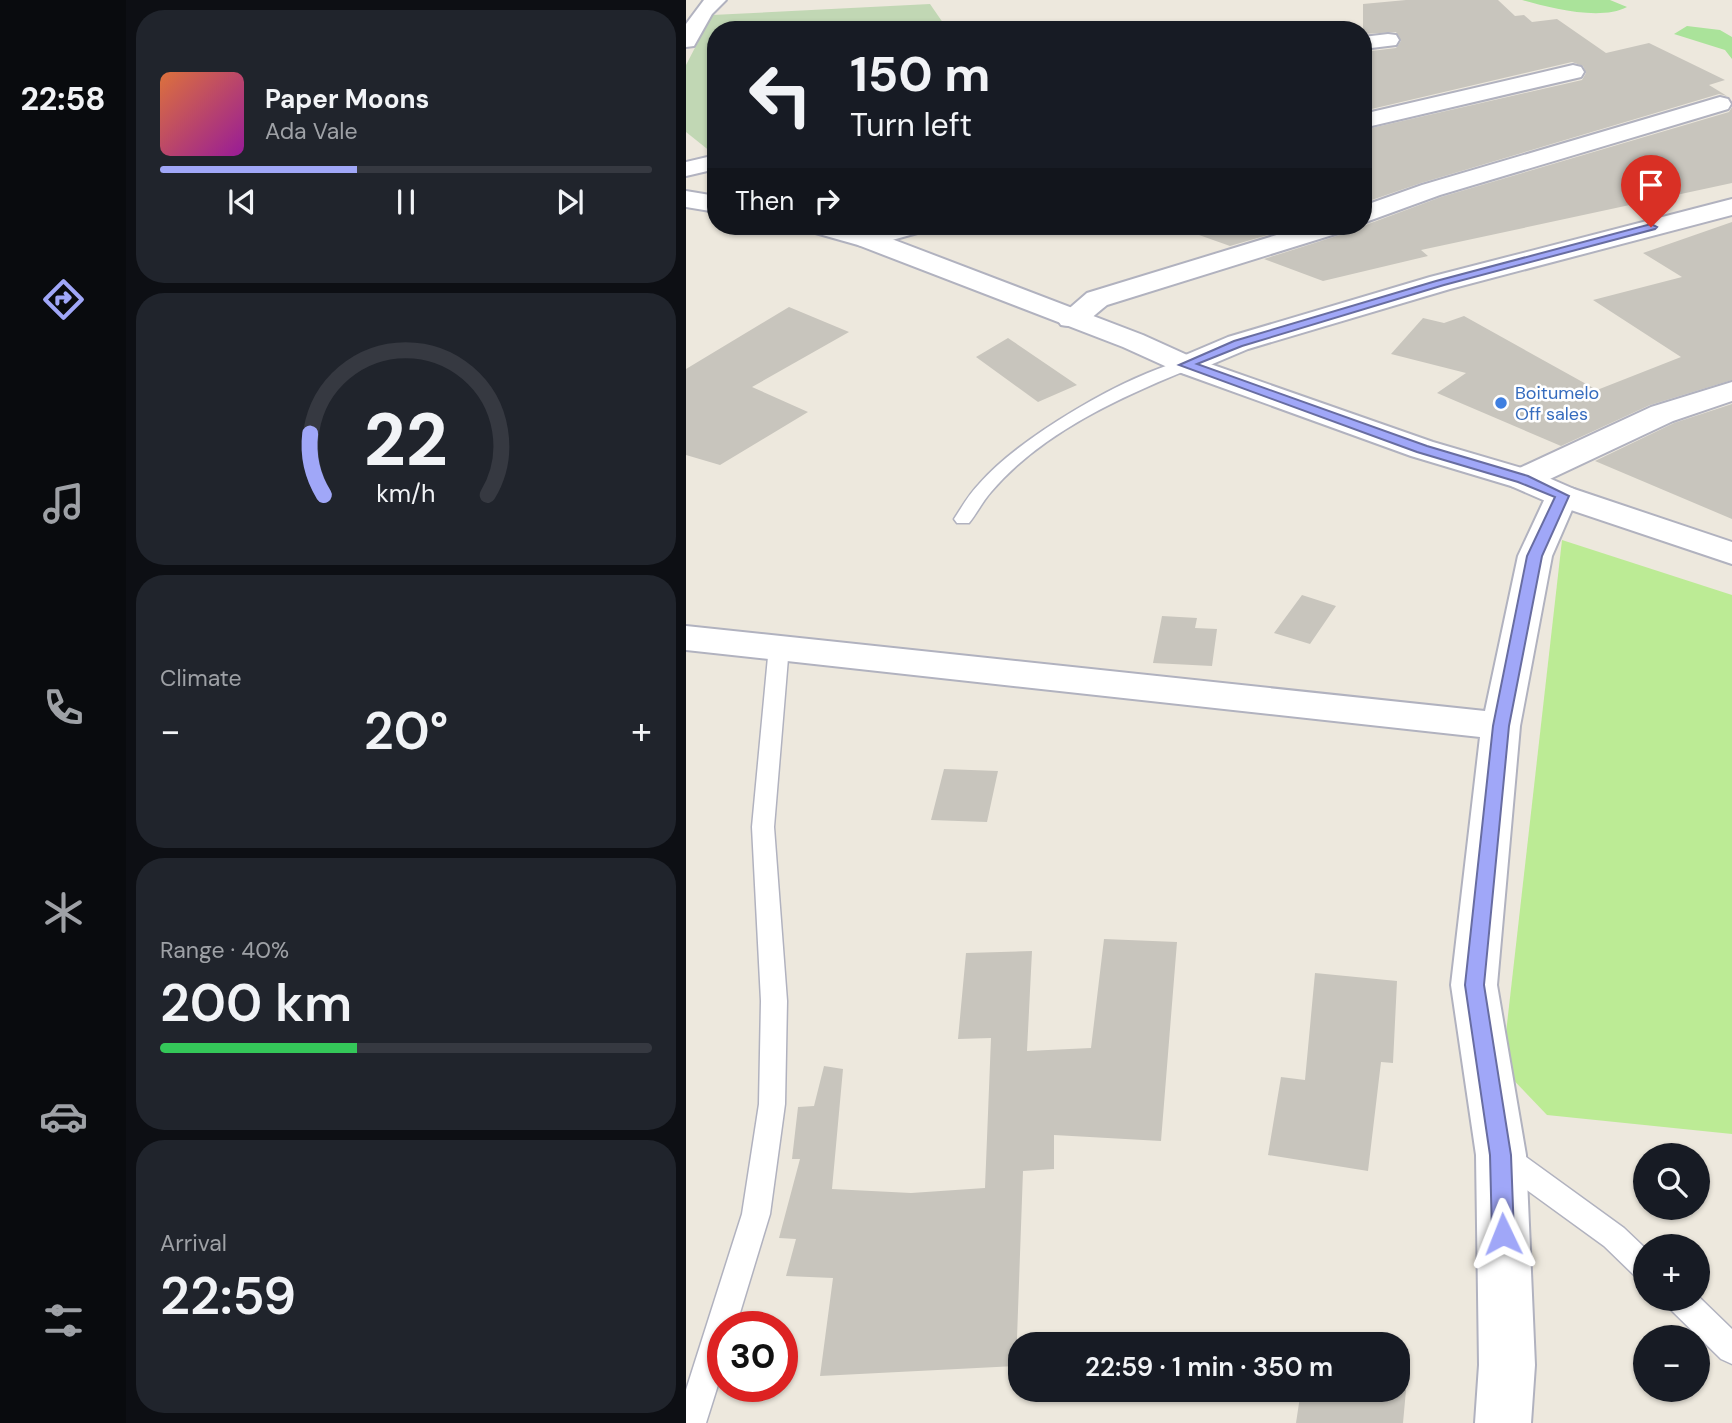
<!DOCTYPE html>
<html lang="en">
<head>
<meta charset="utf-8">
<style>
  :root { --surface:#171b24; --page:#20242c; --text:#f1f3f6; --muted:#9ea1a6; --line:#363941; --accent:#a0a7f8 }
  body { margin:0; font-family:"DM Sans",sans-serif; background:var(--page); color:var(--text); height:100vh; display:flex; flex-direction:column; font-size:26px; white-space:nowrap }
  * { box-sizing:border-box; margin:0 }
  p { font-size:23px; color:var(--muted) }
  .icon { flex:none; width:38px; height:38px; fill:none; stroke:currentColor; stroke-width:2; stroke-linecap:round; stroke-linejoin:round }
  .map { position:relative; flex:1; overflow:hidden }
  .drawer { display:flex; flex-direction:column; gap:10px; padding:10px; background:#0d0f14; width:560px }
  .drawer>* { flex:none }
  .hud { position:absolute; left:21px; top:21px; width:665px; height:214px; border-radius:28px; box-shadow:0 2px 5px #0004; background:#171b24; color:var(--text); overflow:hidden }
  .fabs { position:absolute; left:947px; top:1143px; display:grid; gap:14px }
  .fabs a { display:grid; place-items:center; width:77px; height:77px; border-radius:50%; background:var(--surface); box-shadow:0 2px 5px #0004; font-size:35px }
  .speed { position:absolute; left:21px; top:1311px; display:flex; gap:14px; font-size:35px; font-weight:700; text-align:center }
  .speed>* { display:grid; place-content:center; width:91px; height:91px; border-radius:50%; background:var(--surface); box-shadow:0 2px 5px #0004; line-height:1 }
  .speed .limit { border:10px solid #d22; background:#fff; color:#111 }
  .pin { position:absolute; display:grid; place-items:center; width:60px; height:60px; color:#fff; margin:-72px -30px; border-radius:50% 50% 50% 0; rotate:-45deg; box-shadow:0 0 7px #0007 }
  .pin .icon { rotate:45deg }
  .me { position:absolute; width:77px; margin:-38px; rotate:358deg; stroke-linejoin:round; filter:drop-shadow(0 0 5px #0008) }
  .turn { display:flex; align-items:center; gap:24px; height:147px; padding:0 28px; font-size:32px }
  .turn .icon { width:91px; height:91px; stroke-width:2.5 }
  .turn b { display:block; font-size:49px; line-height:60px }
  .then { display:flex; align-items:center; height:66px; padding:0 28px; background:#0003; gap:14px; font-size:26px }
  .big { font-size:52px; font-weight:600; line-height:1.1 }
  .drawer .card { flex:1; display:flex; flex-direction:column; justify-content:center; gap:10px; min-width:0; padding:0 24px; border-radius:28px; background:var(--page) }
  .drawer .dial { align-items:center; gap:0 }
  .dial svg { height:182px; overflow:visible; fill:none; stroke:var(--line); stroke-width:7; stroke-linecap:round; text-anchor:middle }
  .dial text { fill:var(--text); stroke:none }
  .song { display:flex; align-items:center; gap:21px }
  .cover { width:84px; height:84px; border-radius:10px; background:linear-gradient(135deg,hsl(20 70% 55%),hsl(300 70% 35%)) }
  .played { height:7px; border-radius:4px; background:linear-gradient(90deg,var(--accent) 40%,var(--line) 40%) }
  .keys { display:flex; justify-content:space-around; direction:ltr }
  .heat { display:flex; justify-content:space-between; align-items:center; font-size:38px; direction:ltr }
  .charge { height:10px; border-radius:5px; background:linear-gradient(90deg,#34c759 40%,var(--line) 0) }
  .trip { position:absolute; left:322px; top:1332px; width:402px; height:70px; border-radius:28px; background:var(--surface); box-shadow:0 2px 5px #0004; font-weight:600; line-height:70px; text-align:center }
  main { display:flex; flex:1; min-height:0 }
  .tabs { display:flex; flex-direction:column; width:126px; justify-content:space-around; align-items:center; background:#090b0e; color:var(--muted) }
  .tabs .icon { width:49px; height:49px }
  .tabs .selected { color:var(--accent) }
  .tabs b { font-size:32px; color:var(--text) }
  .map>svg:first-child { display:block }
  .green { fill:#aae39a }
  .cemetery { fill:#c1d7b4 }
  .pitch { fill:#bceb95 }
  .building { fill:#c8c5bd }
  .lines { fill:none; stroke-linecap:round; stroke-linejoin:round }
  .service-casing { stroke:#b1b2bf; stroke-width:3 }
  .minor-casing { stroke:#b1b2bf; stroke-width:4 }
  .secondary-casing { stroke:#b1b2bf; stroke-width:4 }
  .service { fill:#fff; fill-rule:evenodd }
  .minor { fill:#fff; fill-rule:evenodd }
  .secondary { fill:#fff; fill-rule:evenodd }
  .route { fill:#a0a7f8; stroke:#686da1; stroke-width:2 }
  .shop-dot { fill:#3f7fe0; stroke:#fff; stroke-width:2.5 }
  .labels { text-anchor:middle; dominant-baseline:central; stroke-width:5; stroke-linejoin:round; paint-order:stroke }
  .far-shop-label { font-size:18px; fill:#366cbe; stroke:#fff; text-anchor:start }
</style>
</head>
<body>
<main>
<nav class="tabs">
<b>22:58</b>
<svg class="icon selected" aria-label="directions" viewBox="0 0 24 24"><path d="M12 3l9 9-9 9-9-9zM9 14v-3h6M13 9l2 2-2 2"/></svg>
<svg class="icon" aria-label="music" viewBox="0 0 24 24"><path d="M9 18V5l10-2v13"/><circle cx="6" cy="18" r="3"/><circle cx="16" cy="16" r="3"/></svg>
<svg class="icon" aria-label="phone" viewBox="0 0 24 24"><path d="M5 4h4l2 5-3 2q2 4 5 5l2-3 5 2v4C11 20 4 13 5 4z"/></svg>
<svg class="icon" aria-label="climate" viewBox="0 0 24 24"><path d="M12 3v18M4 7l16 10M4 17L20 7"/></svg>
<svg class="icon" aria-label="car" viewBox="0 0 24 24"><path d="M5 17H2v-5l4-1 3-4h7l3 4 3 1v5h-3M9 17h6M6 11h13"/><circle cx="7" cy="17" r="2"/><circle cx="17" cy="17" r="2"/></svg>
<svg class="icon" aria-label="filters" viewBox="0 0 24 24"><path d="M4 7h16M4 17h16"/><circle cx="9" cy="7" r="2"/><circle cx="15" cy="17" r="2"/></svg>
</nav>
<section class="drawer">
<div class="card">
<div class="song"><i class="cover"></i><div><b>Paper Moons</b><p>Ada Vale</p></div></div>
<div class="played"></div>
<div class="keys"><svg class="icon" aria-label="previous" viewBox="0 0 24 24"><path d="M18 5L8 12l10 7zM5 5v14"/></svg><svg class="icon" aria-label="pause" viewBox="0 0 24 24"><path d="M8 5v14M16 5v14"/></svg><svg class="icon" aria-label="next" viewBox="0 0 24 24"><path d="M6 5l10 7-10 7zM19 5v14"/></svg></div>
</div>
<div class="card dial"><svg viewBox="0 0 100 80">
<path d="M14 69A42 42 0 1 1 86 69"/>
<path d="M14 69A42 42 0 0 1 8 42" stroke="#a0a7f8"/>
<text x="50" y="56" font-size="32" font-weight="700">22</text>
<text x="50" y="72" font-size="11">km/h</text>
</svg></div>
<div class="card"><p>Climate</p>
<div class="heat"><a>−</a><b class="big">20°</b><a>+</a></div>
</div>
<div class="card"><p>Range · 40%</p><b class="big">200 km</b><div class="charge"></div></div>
<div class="card"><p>Arrival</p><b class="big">22:59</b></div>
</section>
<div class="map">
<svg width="1046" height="1423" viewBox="0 0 1046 1423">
  <rect width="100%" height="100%" fill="#ede8dd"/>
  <path class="green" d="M836,0H924L941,7C915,21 863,8 836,0Z
    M1001,26L1034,30L1046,37V59L1039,50L988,34Z"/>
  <path class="cemetery" d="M244,4L262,30H30V151L25,152L0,132V65L26,15Z"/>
  <path class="pitch" d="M876,540L1046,595V1134L861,1115L816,1068Z"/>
  <path class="building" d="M720,0H812L829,16L838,15L846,22L871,19L920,53L963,43L1039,80L1023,85L1041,96L1033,94L735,183L677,203V130L896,80L900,73L897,66L886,62L677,111V52L710,48L715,41L710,32L677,34V4Z
    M1046,107V183L735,250L742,256L637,281L578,259L657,234L663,226H677L755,197L1043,112Z
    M1046,222V380L964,405L875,446L751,393L780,373L705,354L737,318L758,323L778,316L911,390L995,357L907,300L996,277L957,253Z
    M500,226H612L544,246L499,230Z
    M103,307L163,332L66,387L122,412L34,465L0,455V369Z
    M322,338L391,385L352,402L290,357Z
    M1046,404V519L909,461L988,423Z
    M616,595L650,606L624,644L588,633Z
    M476,616L511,618L509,628L531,629L526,666L467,663Z
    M258,769L312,771L301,822L245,820Z
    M418,939L491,942L475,1141L368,1135V1169L337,1171L330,1366L134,1376L147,1278L100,1276L110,1239L93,1238L114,1159H106L112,1107L128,1106L138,1066L157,1069L146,1189L225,1193L299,1188L305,1038L272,1039L280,953L346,951L341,1051L405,1048Z
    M629,973L711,981L707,1063L695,1062L682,1171L582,1155L595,1077L619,1080Z
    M615,1390H720L717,1423H610Z"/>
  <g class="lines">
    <defs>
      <path id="service" d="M500,360L506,362L508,365L506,368C435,397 356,432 305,492C297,501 291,513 283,523H271L268,519C276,507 283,494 293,484C334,437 439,375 500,360Z
        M93,639L100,641L103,646L88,827L101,1001L99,1104L84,1214L50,1326H37V1369L20,1423H0V1390L56,1214L73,1104L75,1001L66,827L83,646L86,641Z
        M819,1146L829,1149L938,1228L959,1248V1280L949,1276L918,1246L809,1167L805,1158L809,1149Z
        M1012,1296L1046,1329V1364L1035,1359L983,1308L979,1298H1012Z"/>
      <path id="minor" d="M18,0H40L26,14L8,46L0,47V24Z
        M702,34L710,35L713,40L710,45L677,49V37Z
        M887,65L895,67L898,72L895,77L677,128V114Z
        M1034,97L1042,99L1045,104L1042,109L754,195L677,223V206L736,185Z
        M30,155V169L0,176V162Z
        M1046,199V215L764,289L562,349L510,371L500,374L490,371L485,365L490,359L542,337L744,277Z
        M198,226H239L235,232L181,247L172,245L168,239L172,233Z
        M620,226H660L656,232L421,305C406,317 395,330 375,325L371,319L401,293Z
        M1046,382V401L987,421L849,486L837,489L825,486L821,479L825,472L965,407Z
        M876,486L888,489L892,496L866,556L834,726L811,985L840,1155L849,1365L845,1423H789L793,1365L790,1155L765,985L794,737L0,650V626L799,711L832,556L860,496L864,489Z"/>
      <path id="secondary" d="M0,191L30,196V212L0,207Z
        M122,226H163L190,233L457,335L510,359L747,442L849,472L888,489L1046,542V564L864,503L825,486L725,456L490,371L437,347L172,245L126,232Z"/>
    </defs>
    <use href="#service" class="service-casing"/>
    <use href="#minor" class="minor-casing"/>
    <use href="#secondary" class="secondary-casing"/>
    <use href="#service" class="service"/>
    <use href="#minor" class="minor"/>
    <use href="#secondary" class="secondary"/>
  </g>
  <path class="route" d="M965,224L971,227L969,229L758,285L556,346L511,364L741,446L842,476L883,496L856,556L823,726L798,985L825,1155L828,1234L824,1241L817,1243L809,1241L806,1234L804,1155L779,985L807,726L841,556L869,497L832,482L731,452L493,365L548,341L750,281Z"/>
  <circle class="shop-dot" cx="815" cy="403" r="7"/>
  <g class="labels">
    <g class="far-shop-label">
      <text x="829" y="393">Boitumelo<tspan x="829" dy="21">Off sales</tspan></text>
    </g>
  </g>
</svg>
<div class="fabs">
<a><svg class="icon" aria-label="search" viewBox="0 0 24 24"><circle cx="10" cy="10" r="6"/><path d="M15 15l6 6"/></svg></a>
<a>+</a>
<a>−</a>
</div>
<div class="speed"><div class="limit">30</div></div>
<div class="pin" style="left:965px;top:227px;background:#d93025"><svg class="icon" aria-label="arrive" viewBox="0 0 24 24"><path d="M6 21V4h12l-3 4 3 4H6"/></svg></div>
<svg class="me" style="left:817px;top:1234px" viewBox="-20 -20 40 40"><path d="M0-17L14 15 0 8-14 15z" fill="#a0a7f8" stroke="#fff" stroke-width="4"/></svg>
<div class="trip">22:59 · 1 min · 350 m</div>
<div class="hud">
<div class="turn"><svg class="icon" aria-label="left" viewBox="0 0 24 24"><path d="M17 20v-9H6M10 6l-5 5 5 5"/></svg><div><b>150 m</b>Turn left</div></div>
<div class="then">Then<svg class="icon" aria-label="right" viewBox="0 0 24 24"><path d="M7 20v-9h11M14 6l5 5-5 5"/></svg></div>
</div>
</div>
</main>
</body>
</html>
